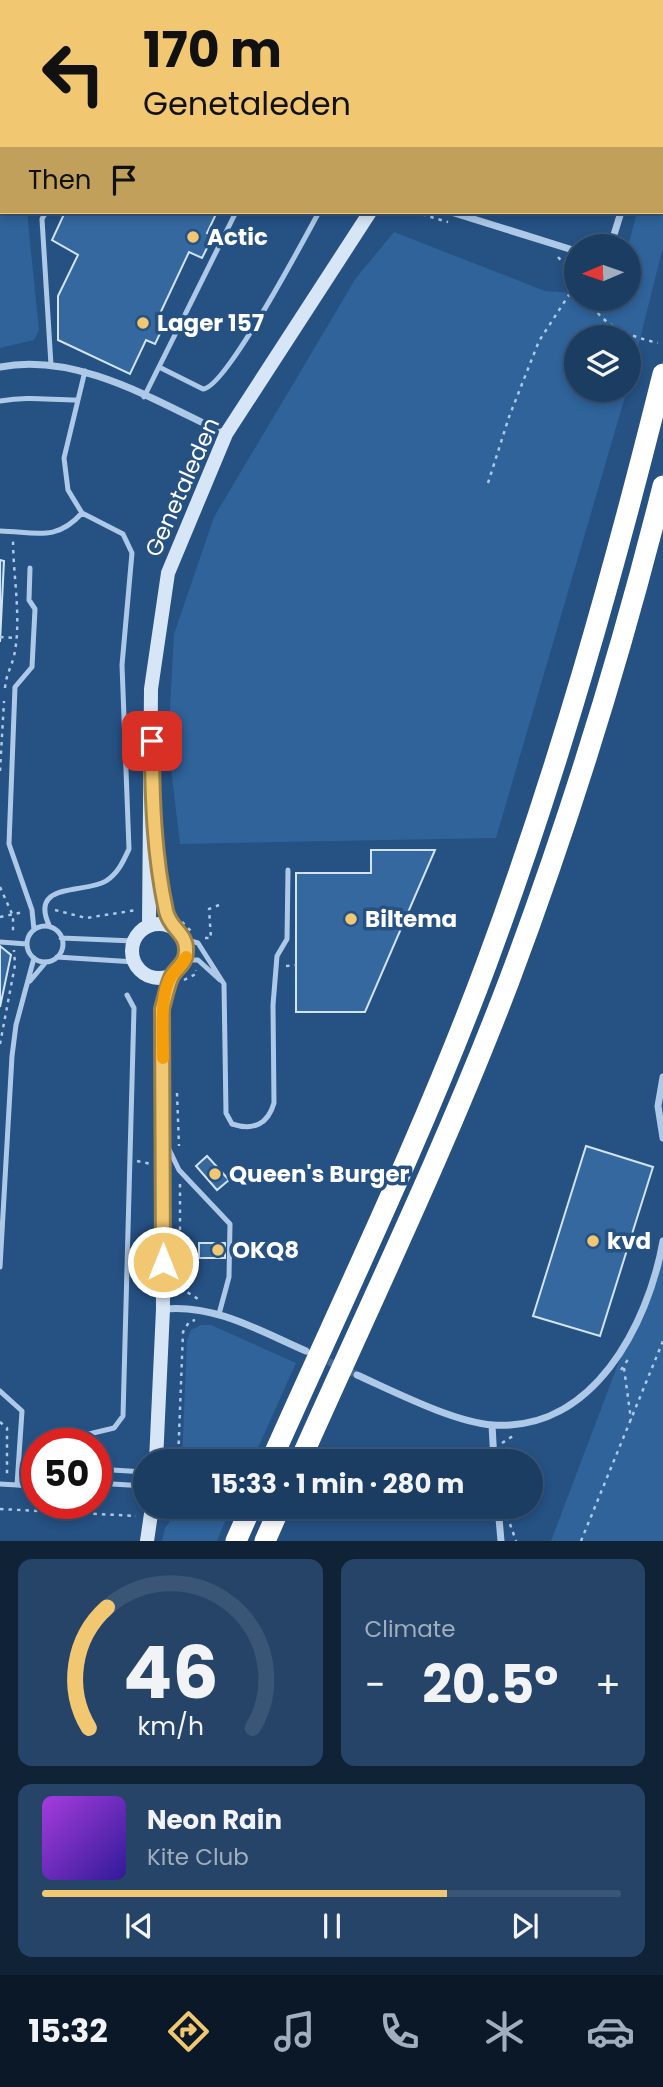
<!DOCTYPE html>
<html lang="en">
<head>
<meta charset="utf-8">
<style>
  :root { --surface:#1c3d62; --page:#254468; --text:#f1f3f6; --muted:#a0aebe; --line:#3a5677; --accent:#f1c871 }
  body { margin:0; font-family:Poppins,sans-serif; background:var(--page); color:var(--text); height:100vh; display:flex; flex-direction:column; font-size:26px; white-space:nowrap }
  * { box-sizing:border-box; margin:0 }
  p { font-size:23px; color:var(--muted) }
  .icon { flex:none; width:38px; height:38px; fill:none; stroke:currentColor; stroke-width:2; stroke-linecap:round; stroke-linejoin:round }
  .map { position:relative; height:1541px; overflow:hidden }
  .details { display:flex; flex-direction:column; gap:18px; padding:18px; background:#0f2236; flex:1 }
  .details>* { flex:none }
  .banner { position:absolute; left:0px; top:0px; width:663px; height:214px; box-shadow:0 4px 10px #0003,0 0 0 2px var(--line); background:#f1c871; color:#111; overflow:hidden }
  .needle { width:46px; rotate:268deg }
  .buttons { position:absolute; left:564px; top:234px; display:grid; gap:14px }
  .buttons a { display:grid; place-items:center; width:77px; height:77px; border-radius:50%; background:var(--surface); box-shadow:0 4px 10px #0003,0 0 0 2px var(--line); font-size:35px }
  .speed { position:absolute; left:21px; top:1428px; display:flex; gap:14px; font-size:35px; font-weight:700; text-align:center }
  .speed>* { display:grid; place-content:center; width:91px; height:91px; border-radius:50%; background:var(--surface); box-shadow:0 4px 10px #0003,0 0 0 2px var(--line); line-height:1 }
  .speed .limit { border:10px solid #d22; background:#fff; color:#111 }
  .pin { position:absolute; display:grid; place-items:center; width:60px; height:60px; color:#fff; margin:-30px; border-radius:14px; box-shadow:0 4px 10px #0006 }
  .me { position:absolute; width:77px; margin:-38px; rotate:0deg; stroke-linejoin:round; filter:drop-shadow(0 0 5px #0008) }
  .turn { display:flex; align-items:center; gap:24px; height:147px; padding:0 28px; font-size:32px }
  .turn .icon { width:91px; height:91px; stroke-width:2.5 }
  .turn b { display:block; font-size:49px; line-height:60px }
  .then { display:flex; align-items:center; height:66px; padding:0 28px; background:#0003; gap:14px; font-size:26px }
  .big { font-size:52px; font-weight:700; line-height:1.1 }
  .details .widget { flex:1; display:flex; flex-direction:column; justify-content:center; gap:10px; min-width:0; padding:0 24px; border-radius:14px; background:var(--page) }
  .details .dial { align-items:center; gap:0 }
  .dial svg { height:182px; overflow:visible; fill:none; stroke:var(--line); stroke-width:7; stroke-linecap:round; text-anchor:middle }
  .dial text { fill:var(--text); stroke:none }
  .song { display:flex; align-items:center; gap:21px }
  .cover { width:84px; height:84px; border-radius:10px; background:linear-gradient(135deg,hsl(280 70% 55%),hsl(250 70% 35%)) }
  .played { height:7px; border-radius:4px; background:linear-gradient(90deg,var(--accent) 70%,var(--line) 70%) }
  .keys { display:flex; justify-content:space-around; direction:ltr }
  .heat { display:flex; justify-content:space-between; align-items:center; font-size:38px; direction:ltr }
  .details .tiles { flex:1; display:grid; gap:18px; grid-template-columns:1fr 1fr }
  .widget:last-child { grid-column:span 2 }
  .trip { position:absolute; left:133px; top:1449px; width:410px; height:70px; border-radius:35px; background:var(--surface); box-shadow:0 4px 10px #0003,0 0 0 2px var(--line); font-weight:700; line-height:70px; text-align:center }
  .tabs { display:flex; height:112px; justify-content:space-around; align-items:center; background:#0b1827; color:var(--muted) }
  .tabs .icon { width:49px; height:49px }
  .tabs .active { color:var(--accent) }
  .tabs b { font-size:32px; color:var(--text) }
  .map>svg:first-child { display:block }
  .green { fill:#2f639a }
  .building { fill:#35689f; stroke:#d1e3f6; stroke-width:2 }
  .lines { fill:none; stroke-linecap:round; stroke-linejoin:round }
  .minor-tunnel { stroke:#466b96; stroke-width:7; stroke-dasharray:7 3.5; stroke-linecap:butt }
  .path { stroke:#adc9e7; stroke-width:2.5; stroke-dasharray:3.5 5; stroke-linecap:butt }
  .service { stroke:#adc9e7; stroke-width:5 }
  .minor { stroke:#adc9e7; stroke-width:7 }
  .secondary { stroke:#d7e6f6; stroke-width:14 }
  .motorway { stroke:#fff; stroke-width:21 }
  .route-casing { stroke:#9d8249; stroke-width:18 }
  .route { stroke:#f1c871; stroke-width:12 }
  .slow { stroke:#f59e0b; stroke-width:12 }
  .poi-dot { fill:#f1c871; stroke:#255183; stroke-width:2.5 }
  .labels { text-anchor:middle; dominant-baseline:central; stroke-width:7; stroke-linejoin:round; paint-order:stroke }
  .poi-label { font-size:23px; font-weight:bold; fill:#fff; stroke:#255183; text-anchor:start }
  .street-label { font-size:23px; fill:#fff; stroke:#255183 }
</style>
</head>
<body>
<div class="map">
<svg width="663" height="1541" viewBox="0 0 663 1541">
  <rect width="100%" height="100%" fill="#255183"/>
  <path class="green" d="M0,0H390L391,2H2V212H27L39,330L34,340L0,348Z
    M663,113V247L628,387V338H576V390H627L496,838L180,844L168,743L174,634L214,517L356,278L394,232L545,291L576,293V299H628V247L637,212H662Z
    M663,1241V1541H551L624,1348L657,1275Z
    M201,1325H211L296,1363L252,1461H182L187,1341L191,1330Z
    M180,1507H231L217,1541H162L165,1528Z"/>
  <path class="building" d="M542,0H648L542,2Z
    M65,212H217L207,233L213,236L202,258L189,252L157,320L165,323L155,344L146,340L130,374L58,340V296L78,255L52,240Z
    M0,560L4,561L0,642Z
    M371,850H435L365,1012H296V873H371Z
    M0,946L11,955L0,1007Z
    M586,1146L653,1167L600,1336L533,1316Z
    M207,1156L229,1180L217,1190L196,1166Z
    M199,1243H225V1258H199Z"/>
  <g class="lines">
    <path class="minor-tunnel" d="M319,1357L357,1375"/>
    <path class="path" d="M0,5L2,6
      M414,212L448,222
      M558,257L576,276
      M588,299C603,327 629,336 658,343
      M488,483L509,417L539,341L576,284
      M0,637L15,638
      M5,688C6,675 11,668 14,656C22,619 13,577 13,539
      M0,771L4,701
      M0,887L13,916V933
      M55,910L86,918L137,910
      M0,917L24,912
      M182,922L192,932
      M205,938H211L209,909L219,905
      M286,966L296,965
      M184,980L196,974V970
      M0,1044L15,965L14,950
      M177,1093L179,1146
      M137,1161L151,1164
      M180,1184V1280L187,1292L198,1299L197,1302
      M624,1368L631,1420
      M621,1370L629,1358
      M0,1422L7,1428V1475
      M502,1443L516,1434
      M178,1461L183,1332L189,1322L195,1320
      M77,1503L80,1513
      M0,1509L136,1516
      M164,1516L175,1507
      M510,1524L516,1541
      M581,1541L663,1341"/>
    <path class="service" d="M46,212L42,219L51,365
      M159,367L203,389C226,388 304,239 319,212
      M144,397L236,212
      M0,401C30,396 48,400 78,400
      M0,531C36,532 56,542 82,513
      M30,568L29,600L35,609L32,667L15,687L9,844L32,910L34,930
      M27 944a18 18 0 1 1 36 0a18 18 0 1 1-36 0Z
      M50,927C27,881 86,894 106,881C118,873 123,862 129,849L122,665L132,553L123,534L82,513L68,490L64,458L85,371
      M61,938L134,941
      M184,939L198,943L224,984L226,1113L232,1124C254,1131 268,1124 274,1103L273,1005L277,956L287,939L288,870
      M0,942L27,944
      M57,957L135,962
      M185,960H198L220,980
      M30,981L46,962
      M167,1145L179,1170L230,1224L229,1277L219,1314
      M0,1267L12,1056L16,1025L34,958
      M0,1391L22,1411L17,1485L37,1487
      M79,1444L89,1434L114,1428L123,1416L134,1008L127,995
      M96,1469L145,1472
      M96,1483L145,1486
      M0,1484L17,1485"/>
    <path class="minor" d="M662,57L663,51
      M451,212L576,251
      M606,247L613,238L621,212
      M0,367C79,352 157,402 226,434
      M663,1077L658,1106L663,1138
      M164,1309C215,1304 260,1331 306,1351
      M357,1375C393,1391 453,1422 493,1425C593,1432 648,1325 663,1241
      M492,1425L494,1461
      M498,1507L501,1541"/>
    <path class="secondary" d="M439,0V2
      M159,865L169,925
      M132 951a27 27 0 1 1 54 0a27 27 0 1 1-54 0Z
      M149,926L151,689L168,573L226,434L370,212
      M156,1461L163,1309L162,1009L172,975
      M147,1541L152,1507"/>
    <path class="motorway" d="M271,1461C344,1297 423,1134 486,965C558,771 613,575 663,374
      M300,1461C371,1302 447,1144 509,981C570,819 621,654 663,486
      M236,1541L251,1507
      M265,1541L280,1507"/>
  </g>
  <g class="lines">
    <defs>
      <path id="route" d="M152,741C152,798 154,855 166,911C170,929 187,933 186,951C186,965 175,968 171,978C167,987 165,999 162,1009L163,1262"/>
    </defs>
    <use href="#route" class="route-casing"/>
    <use href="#route" class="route"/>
    <path class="slow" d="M163,1058C163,1036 159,993 172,975C177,968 182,966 186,957"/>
  </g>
  <g class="poi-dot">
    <circle cx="193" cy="237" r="7"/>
    <circle cx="143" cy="323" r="7"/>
    <circle cx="351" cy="919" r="7"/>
    <circle cx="215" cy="1174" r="7"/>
    <circle cx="593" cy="1241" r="7"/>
    <circle cx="218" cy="1250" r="7"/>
  </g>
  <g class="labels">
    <g class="poi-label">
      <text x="207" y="237">Actic</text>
      <text x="157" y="323">Lager 157</text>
      <text x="365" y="919">Biltema</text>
      <text x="229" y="1174">Queen's Burger</text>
      <text x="607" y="1241">kvd</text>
      <text x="232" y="1250">OKQ8</text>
    </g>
    <g class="street-label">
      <text transform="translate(182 487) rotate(-66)">Genetaleden</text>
    </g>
  </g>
</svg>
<div class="buttons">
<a><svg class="needle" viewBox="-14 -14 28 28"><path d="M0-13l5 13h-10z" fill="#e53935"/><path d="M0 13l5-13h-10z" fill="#a0aebe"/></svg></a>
<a><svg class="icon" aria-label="layers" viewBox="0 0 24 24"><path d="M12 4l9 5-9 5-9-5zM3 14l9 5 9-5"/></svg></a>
</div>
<div class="speed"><div class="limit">50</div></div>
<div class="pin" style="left:152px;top:741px;background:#d93025"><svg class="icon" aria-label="arrive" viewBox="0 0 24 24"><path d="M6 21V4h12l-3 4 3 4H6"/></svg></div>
<svg class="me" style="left:163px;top:1262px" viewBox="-20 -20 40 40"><circle r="17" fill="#f1c871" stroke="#fff" stroke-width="3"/><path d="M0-11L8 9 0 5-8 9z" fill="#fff"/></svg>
<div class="trip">15:33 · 1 min · 280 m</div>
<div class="banner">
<div class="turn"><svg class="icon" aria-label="left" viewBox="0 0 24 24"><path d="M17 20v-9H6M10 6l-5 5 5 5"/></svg><div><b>170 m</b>Genetaleden</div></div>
<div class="then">Then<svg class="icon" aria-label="arrive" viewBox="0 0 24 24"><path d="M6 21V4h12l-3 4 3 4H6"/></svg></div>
</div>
</div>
<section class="details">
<div class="tiles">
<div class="widget dial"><svg viewBox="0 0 100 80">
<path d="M14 69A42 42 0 1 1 86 69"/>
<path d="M14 69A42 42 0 0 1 22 16" stroke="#f1c871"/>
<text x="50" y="56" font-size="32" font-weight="700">46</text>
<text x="50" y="72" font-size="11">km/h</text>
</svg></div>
<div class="widget"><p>Climate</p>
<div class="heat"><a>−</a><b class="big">20.5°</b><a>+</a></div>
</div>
<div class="widget">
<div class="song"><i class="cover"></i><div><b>Neon Rain</b><p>Kite Club</p></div></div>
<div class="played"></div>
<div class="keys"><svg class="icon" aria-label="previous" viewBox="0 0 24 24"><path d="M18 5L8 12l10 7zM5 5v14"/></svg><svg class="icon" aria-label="pause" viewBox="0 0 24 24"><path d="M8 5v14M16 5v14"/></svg><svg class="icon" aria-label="next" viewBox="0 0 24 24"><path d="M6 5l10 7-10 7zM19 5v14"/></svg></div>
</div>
</div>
</section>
<nav class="tabs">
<b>15:32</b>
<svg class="icon active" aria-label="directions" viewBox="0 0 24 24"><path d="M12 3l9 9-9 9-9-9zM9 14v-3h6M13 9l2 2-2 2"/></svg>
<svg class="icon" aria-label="music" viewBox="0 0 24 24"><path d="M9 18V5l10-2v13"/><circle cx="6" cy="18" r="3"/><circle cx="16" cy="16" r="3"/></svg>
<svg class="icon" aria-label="phone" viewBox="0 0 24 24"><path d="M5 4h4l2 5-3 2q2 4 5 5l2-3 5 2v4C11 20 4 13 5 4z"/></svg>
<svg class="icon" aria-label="climate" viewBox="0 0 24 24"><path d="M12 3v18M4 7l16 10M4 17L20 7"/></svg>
<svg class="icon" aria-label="car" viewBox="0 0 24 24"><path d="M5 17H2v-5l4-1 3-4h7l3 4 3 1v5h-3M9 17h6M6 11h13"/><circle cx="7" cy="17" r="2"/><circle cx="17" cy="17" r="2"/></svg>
</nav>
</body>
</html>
